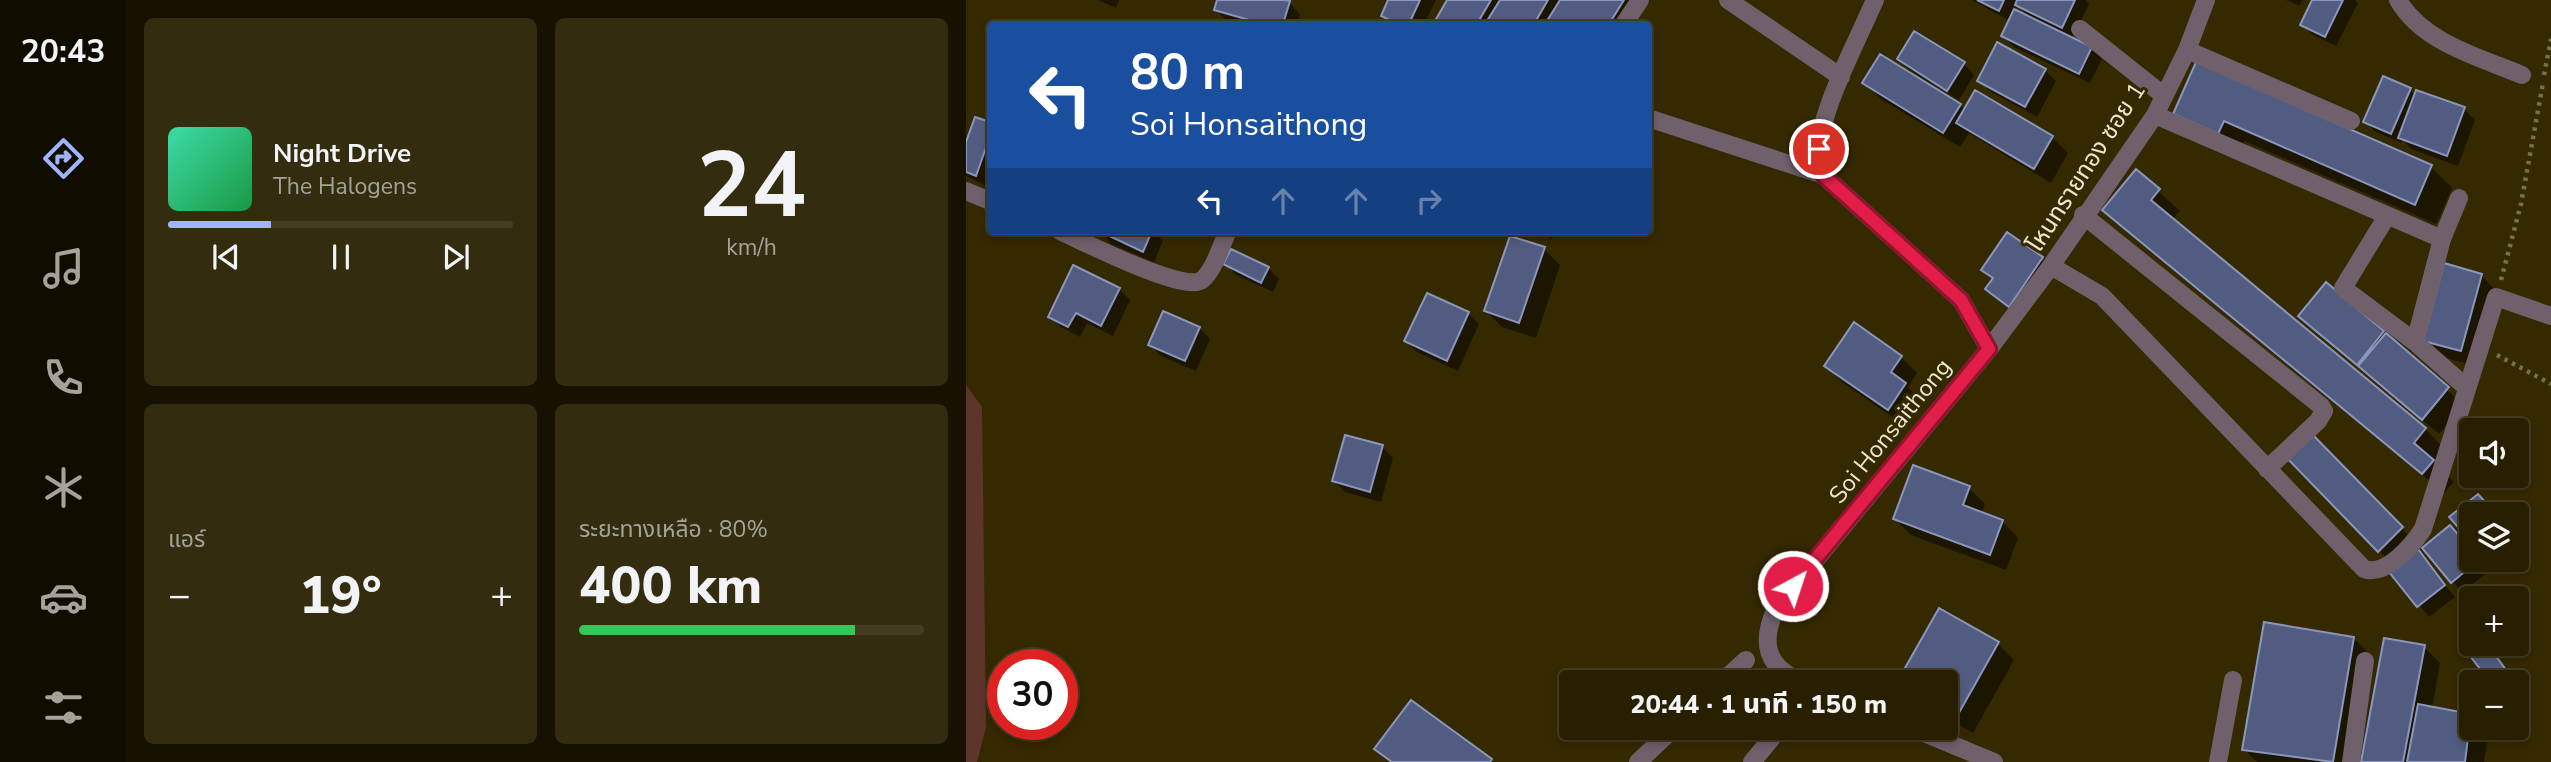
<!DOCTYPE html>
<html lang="th">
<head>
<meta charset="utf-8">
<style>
  :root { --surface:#281f00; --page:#342c0f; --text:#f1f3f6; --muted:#a5a299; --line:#443d22; --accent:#a0b3fd }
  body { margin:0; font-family:"Nunito Sans","Noto Sans Thai",sans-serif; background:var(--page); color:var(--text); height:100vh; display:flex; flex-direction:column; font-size:26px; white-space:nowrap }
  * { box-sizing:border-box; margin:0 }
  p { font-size:23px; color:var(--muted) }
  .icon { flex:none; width:38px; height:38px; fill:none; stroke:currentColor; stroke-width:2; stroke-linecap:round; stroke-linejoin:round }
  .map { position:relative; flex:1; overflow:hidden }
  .sheet { display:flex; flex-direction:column; gap:18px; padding:18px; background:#161100; width:840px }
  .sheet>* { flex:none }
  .top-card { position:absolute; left:21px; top:21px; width:665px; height:214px; border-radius:7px; box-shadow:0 4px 10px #0003,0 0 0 2px var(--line); background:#1a4fa0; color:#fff; overflow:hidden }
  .controls { position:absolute; left:1493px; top:418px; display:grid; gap:14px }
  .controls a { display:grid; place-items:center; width:70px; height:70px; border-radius:7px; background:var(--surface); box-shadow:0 4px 10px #0003,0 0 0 2px var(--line); font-size:35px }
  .speed { position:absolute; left:21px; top:649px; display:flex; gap:14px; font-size:35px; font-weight:700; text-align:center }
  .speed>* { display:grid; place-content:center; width:91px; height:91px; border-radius:50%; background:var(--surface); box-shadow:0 4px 10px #0003,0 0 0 2px var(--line); line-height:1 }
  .speed .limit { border:10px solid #d22; background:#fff; color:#111 }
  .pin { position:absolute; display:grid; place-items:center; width:60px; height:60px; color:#fff; margin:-30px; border:4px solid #fff; border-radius:50%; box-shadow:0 2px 7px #0007 }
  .me { position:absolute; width:77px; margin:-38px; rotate:40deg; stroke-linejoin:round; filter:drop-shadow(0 0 5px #0008) }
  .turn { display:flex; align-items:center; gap:24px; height:147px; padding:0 28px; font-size:32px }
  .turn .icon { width:91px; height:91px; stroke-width:2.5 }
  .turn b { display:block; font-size:49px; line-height:60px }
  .lanes { display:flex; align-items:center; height:66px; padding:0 28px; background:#0003; justify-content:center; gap:35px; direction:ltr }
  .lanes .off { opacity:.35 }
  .big { font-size:52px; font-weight:800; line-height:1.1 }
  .sheet .tile { flex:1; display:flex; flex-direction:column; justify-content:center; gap:10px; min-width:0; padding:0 24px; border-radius:10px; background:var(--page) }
  .sheet .dial { align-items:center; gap:0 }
  .dial b { font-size:91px; line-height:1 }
  .song { display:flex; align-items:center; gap:21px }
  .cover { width:84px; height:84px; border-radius:10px; background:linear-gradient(135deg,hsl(160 70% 55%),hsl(140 70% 35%)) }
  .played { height:7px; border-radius:4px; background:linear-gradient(90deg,var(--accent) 30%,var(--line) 30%) }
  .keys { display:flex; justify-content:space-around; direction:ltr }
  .heat { display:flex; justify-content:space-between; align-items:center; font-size:38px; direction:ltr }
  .charge { height:10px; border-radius:5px; background:linear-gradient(90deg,#34c759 80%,var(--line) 0) }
  .sheet .tiles { flex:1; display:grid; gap:18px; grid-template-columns:repeat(2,1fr) }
  .trip { position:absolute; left:593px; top:670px; width:399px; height:70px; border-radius:7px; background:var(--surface); box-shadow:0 4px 10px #0003,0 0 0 2px var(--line); font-weight:800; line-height:70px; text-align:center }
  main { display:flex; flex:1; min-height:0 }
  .tabs { display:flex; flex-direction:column; width:126px; justify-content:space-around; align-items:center; background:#100c00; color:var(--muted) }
  .tabs .icon { width:49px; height:49px }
  .tabs .current { color:var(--accent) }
  .tabs b { font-size:32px; color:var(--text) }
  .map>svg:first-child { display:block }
  .green { fill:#5f342b }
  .shadow { fill:#0007; fill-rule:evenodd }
  .building { fill:#525c80; stroke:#8b96be; stroke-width:2 }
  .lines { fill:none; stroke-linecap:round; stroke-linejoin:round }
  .path { stroke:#786e4c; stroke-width:4.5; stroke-dasharray:3.5 5; stroke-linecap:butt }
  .minor { stroke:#6f606c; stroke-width:18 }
  .route-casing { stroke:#92132f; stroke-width:18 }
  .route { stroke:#e11d48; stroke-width:12 }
  .labels { text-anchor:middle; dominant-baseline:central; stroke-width:6; stroke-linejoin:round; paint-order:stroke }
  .street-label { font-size:24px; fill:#ede6d0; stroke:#352900 }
</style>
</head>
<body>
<main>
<nav class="tabs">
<b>20:43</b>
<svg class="icon current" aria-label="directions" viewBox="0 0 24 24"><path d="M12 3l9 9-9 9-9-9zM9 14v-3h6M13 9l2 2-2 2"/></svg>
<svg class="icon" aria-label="music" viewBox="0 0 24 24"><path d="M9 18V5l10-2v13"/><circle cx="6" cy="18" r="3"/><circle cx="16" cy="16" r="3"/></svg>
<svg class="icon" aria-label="phone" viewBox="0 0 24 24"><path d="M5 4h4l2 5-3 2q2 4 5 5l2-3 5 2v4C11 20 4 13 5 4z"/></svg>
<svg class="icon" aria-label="climate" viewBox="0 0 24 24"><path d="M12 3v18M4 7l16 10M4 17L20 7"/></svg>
<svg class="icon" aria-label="car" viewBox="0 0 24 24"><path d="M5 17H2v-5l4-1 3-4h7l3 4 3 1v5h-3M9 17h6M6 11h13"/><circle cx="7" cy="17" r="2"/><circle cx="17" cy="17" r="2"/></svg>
<svg class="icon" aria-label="filters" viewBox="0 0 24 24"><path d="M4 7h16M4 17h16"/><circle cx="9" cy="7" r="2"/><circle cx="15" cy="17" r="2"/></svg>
</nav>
<section class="sheet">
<div class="tiles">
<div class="tile">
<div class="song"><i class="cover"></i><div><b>Night Drive</b><p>The Halogens</p></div></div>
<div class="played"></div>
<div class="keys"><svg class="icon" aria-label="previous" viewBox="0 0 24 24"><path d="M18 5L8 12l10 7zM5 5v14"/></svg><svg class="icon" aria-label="pause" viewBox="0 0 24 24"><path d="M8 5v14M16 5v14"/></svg><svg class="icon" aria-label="next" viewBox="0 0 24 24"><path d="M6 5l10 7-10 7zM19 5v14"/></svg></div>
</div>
<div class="tile dial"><b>24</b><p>km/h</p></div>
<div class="tile"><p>แอร์</p>
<div class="heat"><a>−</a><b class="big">19°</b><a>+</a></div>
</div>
<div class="tile"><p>ระยะทางเหลือ · 80%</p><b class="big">400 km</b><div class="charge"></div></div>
</div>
</section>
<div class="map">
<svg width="1585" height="762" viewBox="0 0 1585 762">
  <rect width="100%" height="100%" fill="#352900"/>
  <path class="green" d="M0,385L16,407L20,727L11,762H0Z"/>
  <path class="shadow" d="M132,0H153L150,8Z
    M253,0H313L323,3L334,14L331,24H274L261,21L250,10Z
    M424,0H470L458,24H425L417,16Z
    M483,0H684L669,24H474L471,21Z
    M1006,0H1120L1123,4L1106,39L1125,48L1136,59L1124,83L1048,47L1037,36L1044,21ZM1051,5L1064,18L1049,11Z
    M1320,0H1336L1334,6Z
    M1348,0H1389L1392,3L1370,46L1347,35L1336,24Z
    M933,59L998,64L1008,75L993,100L944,70Z
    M1231,64L1465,167L1486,188L1470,224L1278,141L1273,153L1230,134Z
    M1079,70L1090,81L1071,117L1024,91L1013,81Z
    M899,83L994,105L999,110L1086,137L1102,153L1085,183L1003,133L994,147L915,99Z
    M1444,90L1450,96L1498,109L1509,120L1492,166L1445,149L1437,140L1436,143L1410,132L1399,121Z
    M10,119L24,124V175L20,186L0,176V147Z
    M1170,171L1214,211L1206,220L1459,429L1480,450L1469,463L1488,482L1478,493L1159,230L1138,209Z
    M135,231H186L197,241L188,262L145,244Z
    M567,231H589L586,239Z
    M1042,234L1087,270L1055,316L1022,289L1028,280L1017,270Z
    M578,249L594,265L570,338L536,327L520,311Z
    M260,264L302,268L313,279L307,292L270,275Z
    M1515,275L1531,292L1511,366L1476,357L1459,340Z
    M1360,285L1498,405L1473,434L1334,316Z
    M153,289L164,300L147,336L121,323L114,337L95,327L84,316Z
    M502,313L513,324L492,371L451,352L440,341Z
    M233,328L244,339L230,371L195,356L184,345Z
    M935,357L951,373L942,387L955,400L938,425L876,382L860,366Z
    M1343,433L1452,545L1451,551L1489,597L1463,617L1426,572L1430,568L1321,455Z
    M416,447L427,458L415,502L379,492L368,481Z
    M1003,488L1019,504L1015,514L1036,521L1052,538L1040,570L945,535L929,519Z
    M1484,527L1505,550V560H1513L1523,571L1497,592L1486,581Z
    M1550,540L1556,546L1550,551Z
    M1524,560H1540L1531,568Z
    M974,611L1032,644L1048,660L1007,733L980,718V682H933Z
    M1388,638L1408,659L1391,762H1291L1278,749Z
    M1520,644L1525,649L1550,682H1526L1501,649Z
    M1458,647L1474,663L1466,709L1505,716V728H1518L1523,733L1518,762H1397Z
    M1550,683L1559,695L1550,702Z"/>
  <path class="building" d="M251,0H319L324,1L317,24H297L248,10Z
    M422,0H454L443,24H432L415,16Z
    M481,0H525L511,24H474L469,21Z
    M534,0H582L568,24H519Z
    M594,0H658L643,24H579Z
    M1011,0H1038L1033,11Z
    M1051,0H1109L1096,28L1049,5Z
    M1346,0H1377L1359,37L1334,25Z
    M1048,9L1126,47L1113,74L1035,36Z
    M948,31L999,62L981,91L931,59Z
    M1031,42L1080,69L1059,107L1011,81Z
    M914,54L995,104L977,133L896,83Z
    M1230,62L1466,165L1449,205L1258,121L1252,134L1207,114Z
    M1417,76L1445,88L1425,134L1397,122Z
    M1009,90L1087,136L1068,169L990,123Z
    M1450,90L1499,107L1481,156L1432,138Z
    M9,117L24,122V136L10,176L0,172V142Z
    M1170,169L1194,189L1185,200L1460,428L1448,443L1468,460L1456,474L1136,210Z
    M133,231H186L177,252Z
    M1041,232L1077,257L1043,307L1019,289L1027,278L1015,270Z
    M544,236L579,247L553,323L518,311Z
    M265,249L303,267L295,283L257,264Z
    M1478,263L1516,274L1495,351L1457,341Z
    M107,265L154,288L135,326L110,313L102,327L82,317Z
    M1360,282L1418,331L1391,365L1332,316Z
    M461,293L503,312L481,361L438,341Z
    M197,311L234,327L219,361L182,345Z
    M888,322L936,356L925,372L940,383L922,410L858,366Z
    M1420,333L1483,387L1456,420L1392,366Z
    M1343,431L1437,527L1412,552L1318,455Z
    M379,435L417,445L404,492L366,481Z
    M947,465L1004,486L997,505L1037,520L1024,555L927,519Z
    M1512,494L1530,514H1505V542L1483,517Z
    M1484,525L1505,550V560H1513L1485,583L1456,548Z
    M1452,549L1479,585L1451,607L1423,572Z
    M973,608L1033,642L990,718L980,712V682H931Z
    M1298,622L1388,637L1367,762L1276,750Z
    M1418,638L1459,645L1437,762H1395Z
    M1505,643L1521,644L1549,682H1524L1498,648Z
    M445,700L526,759L524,762H426L408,749Z
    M1452,704L1505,714L1499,762H1441Z"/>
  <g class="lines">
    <path class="path" d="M1578,75L1585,39
      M1535,280L1555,204L1577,83
      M1531,355L1585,384"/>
    <path class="minor" d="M762,0L875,77
      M909,0C893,37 855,109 853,148C853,157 855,166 857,175L995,300L1023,349
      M1432,0C1457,43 1513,57 1556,75
      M658,24L674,0
      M1114,29L1197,95
      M1221,50L1385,121
      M1189,115L1476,239L1449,342L1501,388
      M682,118L857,175
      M0,191L24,201
      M1117,215L1355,406L1358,411L1352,421L1301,469
      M1421,216L1377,288L1449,342
      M94,231C116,241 220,294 236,280C249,269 255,245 262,231
      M1476,239L1493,198
      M1085,266L1136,296L1398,569C1419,577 1446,546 1457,529L1530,297L1585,316
      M756,682L780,660
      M836,682C800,667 794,643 810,608L1023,349L1085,266L1189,115L1221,50L1240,0
      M946,728L1028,762
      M672,762L708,728
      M786,762L814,728
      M1252,762L1267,680
      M1385,762L1399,661"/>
  </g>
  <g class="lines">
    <defs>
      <path id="route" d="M827,586L1023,349L995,300L857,175L853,149"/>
    </defs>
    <use href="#route" class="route-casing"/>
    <use href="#route" class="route"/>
  </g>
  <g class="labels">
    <g class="street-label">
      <text transform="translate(1120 167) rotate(-57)">โหนทรายทอง ซอย 1</text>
      <text transform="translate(924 431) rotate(-51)">Soi Honsaithong</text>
    </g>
  </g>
</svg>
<div class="controls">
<a><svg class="icon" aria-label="sound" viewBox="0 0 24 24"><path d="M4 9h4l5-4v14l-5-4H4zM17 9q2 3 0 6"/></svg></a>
<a><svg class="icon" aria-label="layers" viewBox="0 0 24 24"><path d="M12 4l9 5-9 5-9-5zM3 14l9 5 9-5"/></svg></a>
<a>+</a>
<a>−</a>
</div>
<div class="speed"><div class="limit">30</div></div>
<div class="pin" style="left:853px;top:149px;background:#d93025"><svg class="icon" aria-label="arrive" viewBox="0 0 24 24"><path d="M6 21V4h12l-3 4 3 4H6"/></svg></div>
<svg class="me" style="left:827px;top:586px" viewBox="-20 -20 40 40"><circle r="17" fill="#e11d48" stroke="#fff" stroke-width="3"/><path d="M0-11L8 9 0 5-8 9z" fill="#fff"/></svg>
<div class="trip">20:44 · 1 นาที · 150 m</div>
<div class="top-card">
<div class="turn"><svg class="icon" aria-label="left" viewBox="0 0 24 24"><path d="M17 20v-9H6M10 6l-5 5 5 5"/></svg><div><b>80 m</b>Soi Honsaithong</div></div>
<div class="lanes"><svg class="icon" aria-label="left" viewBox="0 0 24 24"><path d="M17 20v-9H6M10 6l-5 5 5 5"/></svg><svg class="icon off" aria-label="ahead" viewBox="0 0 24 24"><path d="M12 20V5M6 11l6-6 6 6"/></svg><svg class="icon off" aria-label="ahead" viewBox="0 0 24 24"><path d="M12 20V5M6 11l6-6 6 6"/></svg><svg class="icon off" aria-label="right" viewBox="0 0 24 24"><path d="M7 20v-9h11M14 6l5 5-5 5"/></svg></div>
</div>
</div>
</main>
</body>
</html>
